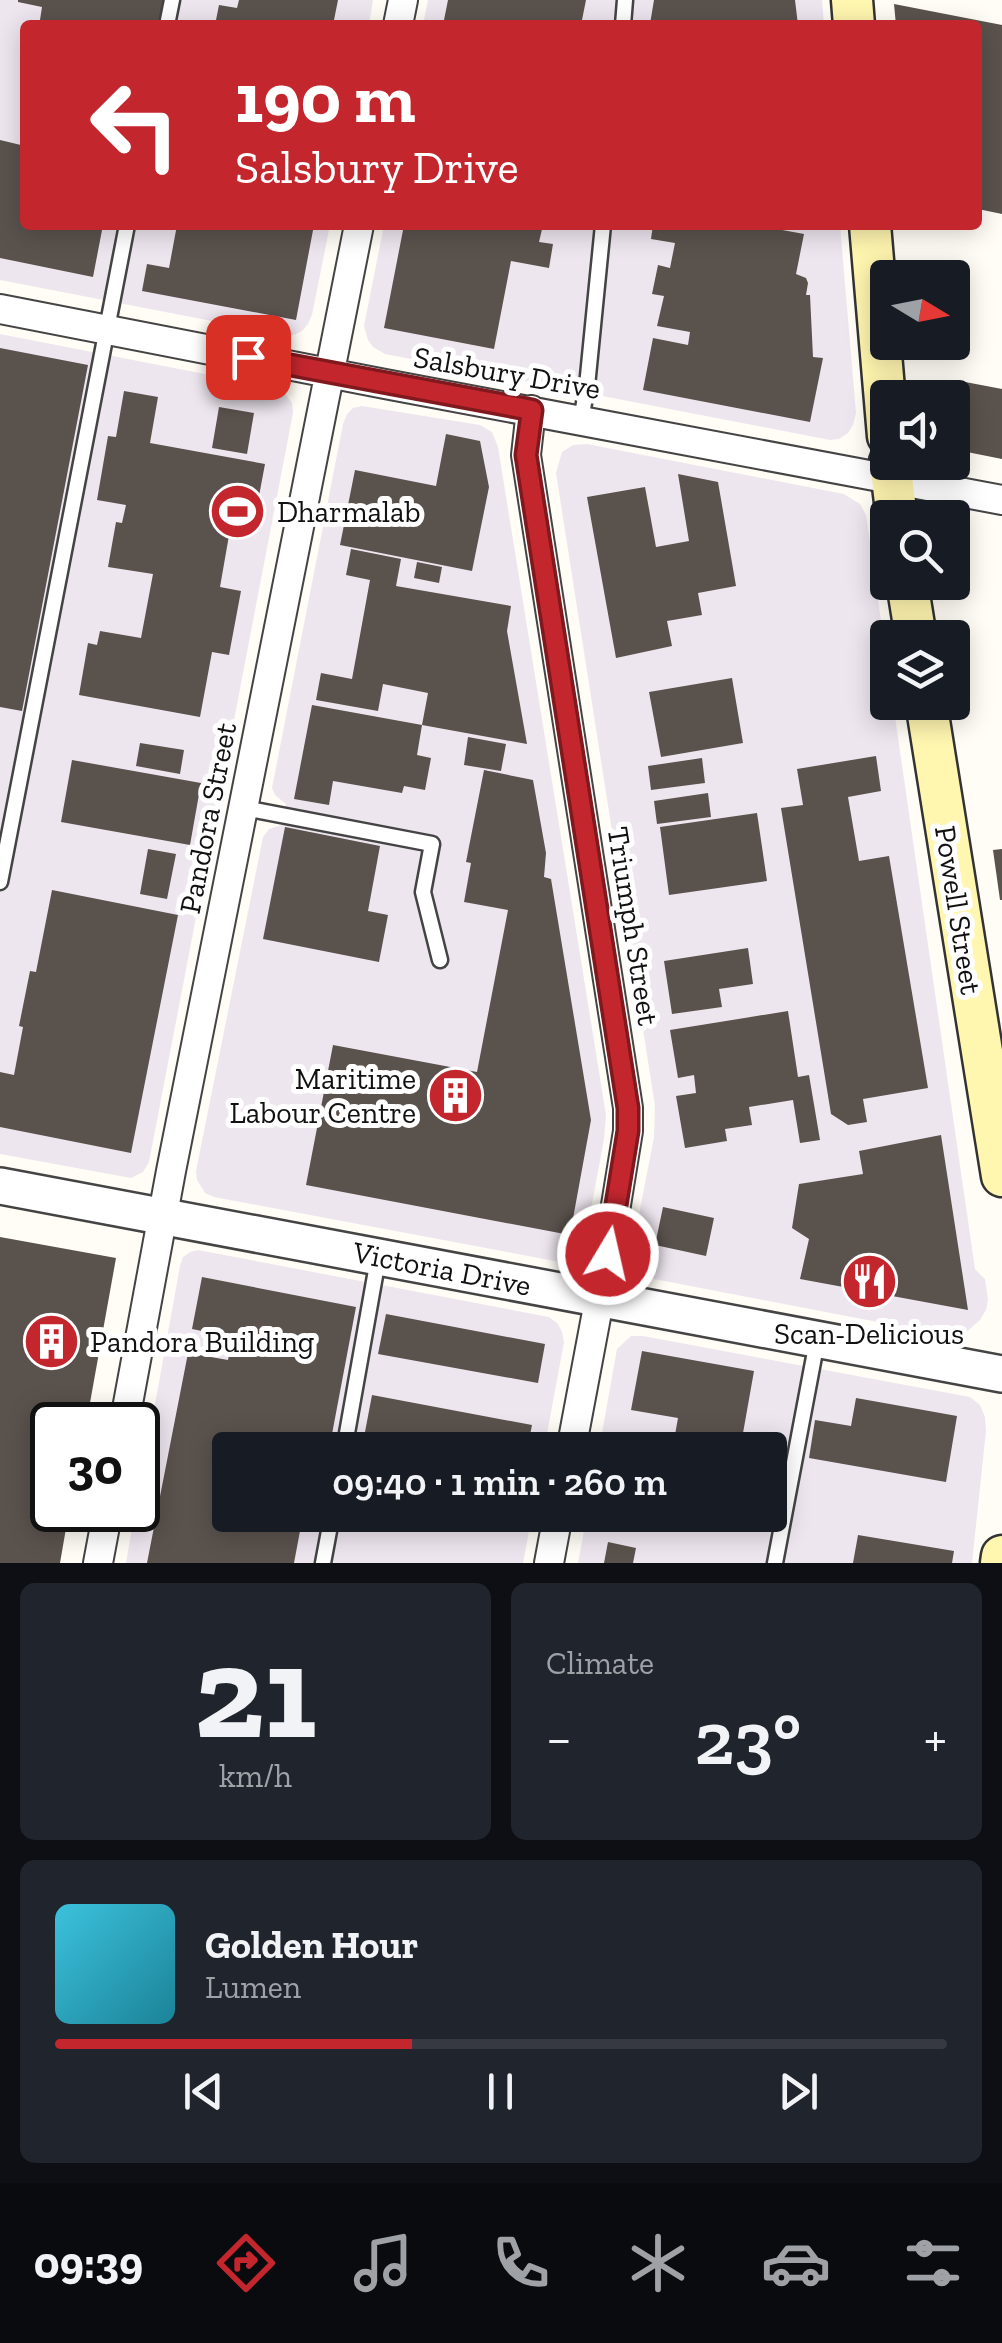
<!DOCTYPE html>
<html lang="en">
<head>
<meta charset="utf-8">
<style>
  :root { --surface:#171b24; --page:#20242c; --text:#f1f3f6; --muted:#9ea1a6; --line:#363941; --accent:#c4262e }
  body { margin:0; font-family:"Zilla Slab",serif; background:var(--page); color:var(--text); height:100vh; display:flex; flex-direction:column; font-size:38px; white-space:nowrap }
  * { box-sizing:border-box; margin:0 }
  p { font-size:32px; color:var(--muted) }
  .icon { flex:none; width:55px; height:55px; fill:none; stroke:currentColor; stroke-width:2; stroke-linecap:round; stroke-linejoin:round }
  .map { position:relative; height:1563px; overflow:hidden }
  .details { display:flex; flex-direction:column; gap:20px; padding:20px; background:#0d0f14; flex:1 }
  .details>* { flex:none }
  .guide { position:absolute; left:20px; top:20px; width:962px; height:210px; border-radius:10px; box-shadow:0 5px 25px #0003; background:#c4262e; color:#fff; overflow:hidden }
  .needle { width:65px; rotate:100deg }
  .controls { position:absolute; left:870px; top:260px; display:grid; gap:20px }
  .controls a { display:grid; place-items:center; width:100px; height:100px; border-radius:10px; background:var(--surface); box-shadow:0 5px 25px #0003; font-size:50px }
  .speed { position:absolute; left:30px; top:1402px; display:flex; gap:20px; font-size:50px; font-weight:700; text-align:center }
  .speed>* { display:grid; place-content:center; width:130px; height:130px; border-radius:50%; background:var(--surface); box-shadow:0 5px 25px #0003; line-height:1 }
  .speed .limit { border:5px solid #111; border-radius:15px; background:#fff; color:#111 }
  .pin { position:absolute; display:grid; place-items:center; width:85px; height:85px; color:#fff; margin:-42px; border-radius:20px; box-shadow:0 5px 15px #0006 }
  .me { position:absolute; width:110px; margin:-55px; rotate:9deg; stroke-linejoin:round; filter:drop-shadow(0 0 8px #0008) }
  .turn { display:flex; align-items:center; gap:35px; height:210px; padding:0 50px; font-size:45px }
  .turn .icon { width:130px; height:130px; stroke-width:2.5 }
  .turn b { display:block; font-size:70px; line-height:85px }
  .big { font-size:75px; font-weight:600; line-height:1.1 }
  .details .tile { flex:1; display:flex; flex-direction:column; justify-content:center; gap:15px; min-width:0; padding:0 35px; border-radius:15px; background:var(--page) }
  .details .dial { align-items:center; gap:0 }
  .dial b { font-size:130px; line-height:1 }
  .song { display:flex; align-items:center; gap:30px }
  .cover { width:120px; height:120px; border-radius:15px; background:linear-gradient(135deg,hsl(190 70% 55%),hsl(190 70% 35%)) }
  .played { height:10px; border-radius:5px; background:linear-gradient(90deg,var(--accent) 40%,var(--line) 40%) }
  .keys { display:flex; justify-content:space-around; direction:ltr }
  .heat { display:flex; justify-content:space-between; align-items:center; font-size:55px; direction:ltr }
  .details .tiles { flex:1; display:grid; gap:20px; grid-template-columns:1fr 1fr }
  .tile:last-child { grid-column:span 2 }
  .trip { position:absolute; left:212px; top:1432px; width:575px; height:100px; border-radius:10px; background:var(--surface); box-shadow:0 5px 25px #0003; font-weight:600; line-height:100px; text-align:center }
  .tabs { display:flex; height:160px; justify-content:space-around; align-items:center; background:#090b0e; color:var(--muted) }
  .tabs .icon { width:70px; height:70px }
  .tabs .selected { color:var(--accent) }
  .tabs b { font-size:45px; color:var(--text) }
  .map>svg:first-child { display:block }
  .industrial { fill:#eee6ef }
  .building { fill:#5a524d }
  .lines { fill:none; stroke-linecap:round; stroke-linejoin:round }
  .service-casing { stroke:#444; stroke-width:19 }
  .minor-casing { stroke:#444; stroke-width:32 }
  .tertiary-casing { stroke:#444; stroke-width:40 }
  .secondary-casing { stroke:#333; stroke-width:45 }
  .service { stroke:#fff; stroke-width:14 }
  .minor { stroke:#fff; stroke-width:28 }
  .tertiary { stroke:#fff; stroke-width:35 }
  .secondary { stroke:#fff6b0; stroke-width:40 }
  .route-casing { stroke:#7f191e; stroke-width:25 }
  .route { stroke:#c4262e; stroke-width:18 }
  .labels { text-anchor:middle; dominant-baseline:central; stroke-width:10; stroke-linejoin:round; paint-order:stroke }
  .street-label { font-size:30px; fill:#111; stroke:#fff }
  .poi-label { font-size:30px; fill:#111; stroke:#fff; text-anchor:start }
</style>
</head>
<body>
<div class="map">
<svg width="1002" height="1563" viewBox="0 0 1002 1563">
  <rect width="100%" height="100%" fill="#fffdf5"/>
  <path class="industrial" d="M0,0H373L369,25H25V225H330L312,315L308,324L302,331L294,335H284L0,280Z
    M428,0H822L824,25H423Z
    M384,225H840L856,413L853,425L848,433L839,439L830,440L385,354L373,347L368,340L364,326Z
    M0,334L277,388L284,392L292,403L293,413L149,1162L143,1172L131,1178L0,1154Z
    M362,406L480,425L492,432L498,447L606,1115L604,1139L585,1241L580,1254L572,1260L560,1262L214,1197L205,1193L197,1180L196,1171L263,837L269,829L282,825L286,804L275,795L272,788L343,424L347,414L353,408Z
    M587,444L844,494L860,504L866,515L887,663L888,702L893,703L975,1269L985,1279L988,1299L986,1310L980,1320L964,1334L950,1336L649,1278L635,1268L632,1251L654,1137L655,1106L556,473L562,452L573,445Z
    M198,1250L549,1317L558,1324L562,1332L564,1342L544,1450H230V1515H532L523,1563H126L135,1510H138V1498L180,1266L183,1257L190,1252Z
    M631,1336H643L970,1397L980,1405L985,1417L986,1431L972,1563H578L587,1515H770V1450H599L617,1349Z"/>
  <path class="building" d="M18,0H165L161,25H69L40,20L42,7L18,2Z
    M239,0H338L333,25H215L219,5L237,8Z
    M448,0H586L581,25H443Z
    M654,0H795L798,25H656L650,24Z
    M894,4L1002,25V214L978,209V25H896Z
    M0,140L25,146V225H103L93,277L0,258Z
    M177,225H314L296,320L142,291L147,264L169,268Z
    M404,225H543L539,242L553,244L549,268L511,261L494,349L384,328Z
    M653,225H755L804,234L796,274L806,278L808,283L806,295H810L813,357L823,358L810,422L643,390L653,338L688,345L690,332L657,326L664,296L652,294L658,265L670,268L675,243L651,239Z
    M0,348L88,365L22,711L0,707Z
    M960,381L1002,389V459L952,449V398H927L925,384Z
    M124,391L158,397L150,443L265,464L253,528L231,524L220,587L241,591L229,655L212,652L200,717L79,695L88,643L97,645L100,631L141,638L153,574L108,567L116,522L122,523L126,505L97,500L108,436L116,437Z
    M219,407L254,413L247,454L212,448Z
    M446,434L480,441L489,487L472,571L340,545L355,470L436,486Z
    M678,474L718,482L736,586L698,593L702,615L667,621L672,646L616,658L587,497L645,487L656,547L689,541Z
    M351,549L401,559L396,586L511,606L507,631L527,744L422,725L428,693L383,684L378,711L316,700L321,673L352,679L370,580L346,575Z
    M417,562L442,567L439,583L414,578Z
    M732,678L743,743L661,757L649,692Z
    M312,705L422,725L417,755L431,758L425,790L404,786L402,793L333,781L329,805L294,799Z
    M468,737L506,744L501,771L464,765Z
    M140,743L184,750L180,774L136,766Z
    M876,756L881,791L848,797L859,861L889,856L928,1088L863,1099L867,1122L848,1125L831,1114L781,808L803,805L797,769Z
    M702,758L705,783L651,790L648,766Z
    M72,760L201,783L190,845L61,822Z
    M484,770L533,780L546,853L544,877L551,879L591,1120L570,1235L306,1185L333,1045L477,1072L508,910L464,902L471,863L466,862Z
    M708,793L711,817L657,824L654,801Z
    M757,813L767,881L669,895L660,827Z
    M285,827L380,846L368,911L388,915L379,962L263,939Z
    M148,849L176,854L167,899L140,894Z
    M1002,849V900H1000L993,850Z
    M52,890L178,915L131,1153L0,1127V1072L14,1075L23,1027L19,1026L30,971L36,972Z
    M748,948L753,984L719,989L722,1007L672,1014L664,961Z
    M788,1011L798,1077L809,1075L820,1140L800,1143L793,1100L749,1107L752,1125L725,1129L727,1141L685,1148L676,1096L696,1093L694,1075L678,1078L670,1030Z
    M941,1135L968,1310L800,1279L809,1239L792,1228L799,1184L863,1174L859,1151Z
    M663,1207L714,1218L706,1256L655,1245Z
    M0,1237L116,1258L86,1425H52V1510L69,1511L60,1563H0Z
    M202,1277L356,1307L329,1450H230V1515H303L294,1563H147L188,1353L228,1360L232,1337L192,1329Z
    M386,1314L545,1344L538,1383L378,1354Z
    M642,1351L754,1371L740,1450H694L673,1446L678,1418L631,1410Z
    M372,1395L532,1425L527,1450H464L365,1432Z
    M856,1398L957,1416L946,1482L809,1458L815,1420L851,1426Z
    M463,1515H515L513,1526L463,1517Z
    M858,1535L954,1551L952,1563H853Z
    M608,1542L636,1548L633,1563H604Z"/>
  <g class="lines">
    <defs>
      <path id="service" d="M167,25L172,0
        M623,25L625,0
        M581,420L587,386L603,225
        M244,808L432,844L423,892L440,960
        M0,882L127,225
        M344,1450L378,1259
        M323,1563L332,1515
        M775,1563L817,1341"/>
      <path id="minor" d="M398,25L403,0
        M0,309L385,384L1002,500
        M531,410L526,455L628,1108V1131L609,1248L571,1450
        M124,1425L171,1171L359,225
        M98,1563L108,1510
        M549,1563L558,1515"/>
      <path id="tertiary" d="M0,1186L1002,1374"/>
      <path id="secondary" d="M852,0L854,25
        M870,225L888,436
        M890,462L897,518
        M907,582L916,638
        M926,702L1002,1176
        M1001,1563L1002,1556"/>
    </defs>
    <use href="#service" class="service-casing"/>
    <use href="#minor" class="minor-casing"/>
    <use href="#tertiary" class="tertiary-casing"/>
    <use href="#secondary" class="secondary-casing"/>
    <use href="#service" class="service"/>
    <use href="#minor" class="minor"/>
    <use href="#tertiary" class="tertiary"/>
    <use href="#secondary" class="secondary"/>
  </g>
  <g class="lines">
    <defs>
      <path id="route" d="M248,357L532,410L526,455L628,1108V1131L608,1254"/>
    </defs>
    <use href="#route" class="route-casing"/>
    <use href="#route" class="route"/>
  </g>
  <defs>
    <symbol id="stadium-disc" viewBox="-11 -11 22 22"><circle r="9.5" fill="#c4262e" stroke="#fff"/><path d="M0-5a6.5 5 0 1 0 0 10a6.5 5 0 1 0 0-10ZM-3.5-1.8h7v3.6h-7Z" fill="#fff"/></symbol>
    <symbol id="building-disc" viewBox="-11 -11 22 22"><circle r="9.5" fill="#c4262e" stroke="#fff"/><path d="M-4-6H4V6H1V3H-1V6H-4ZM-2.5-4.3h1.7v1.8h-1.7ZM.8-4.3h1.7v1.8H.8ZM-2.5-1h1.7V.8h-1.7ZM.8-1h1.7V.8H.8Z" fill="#fff"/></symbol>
    <symbol id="restaurant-disc" viewBox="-11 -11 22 22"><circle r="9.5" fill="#c4262e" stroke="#fff"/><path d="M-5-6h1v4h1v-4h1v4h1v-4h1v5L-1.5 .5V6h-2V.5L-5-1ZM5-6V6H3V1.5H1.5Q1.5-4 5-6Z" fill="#fff"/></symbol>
  </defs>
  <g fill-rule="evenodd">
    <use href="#stadium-disc" x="206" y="480" width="63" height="63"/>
    <use href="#building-disc" x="424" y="1064" width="63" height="63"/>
    <use href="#restaurant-disc" x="838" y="1250" width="63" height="63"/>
    <use href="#building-disc" x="20" y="1310" width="63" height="63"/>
  </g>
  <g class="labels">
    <g class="street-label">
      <text transform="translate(507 373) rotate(10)">Salsbury Drive</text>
      <text transform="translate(208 818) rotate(-79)">Pandora Street</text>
      <text transform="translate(958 910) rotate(81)">Powell Street</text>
      <text transform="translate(633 926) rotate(81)">Triumph Street</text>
      <text transform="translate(442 1269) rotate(11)">Victoria Drive</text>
    </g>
    <g class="poi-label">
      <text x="277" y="512">Dharmalab</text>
      <text x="416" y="1079" text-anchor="end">Maritime<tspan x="416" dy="34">Labour Centre</tspan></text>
      <text x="869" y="1334" text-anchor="middle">Scan-Delicious</text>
      <text x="90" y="1342">Pandora Building</text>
    </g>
  </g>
</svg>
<div class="controls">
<a><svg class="needle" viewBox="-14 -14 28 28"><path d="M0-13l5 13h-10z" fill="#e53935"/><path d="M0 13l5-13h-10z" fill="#9ea1a6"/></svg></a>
<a><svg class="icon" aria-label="sound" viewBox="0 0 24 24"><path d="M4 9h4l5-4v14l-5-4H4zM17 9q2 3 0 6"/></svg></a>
<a><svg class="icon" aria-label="search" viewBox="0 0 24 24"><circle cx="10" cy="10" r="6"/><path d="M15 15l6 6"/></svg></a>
<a><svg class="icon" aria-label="layers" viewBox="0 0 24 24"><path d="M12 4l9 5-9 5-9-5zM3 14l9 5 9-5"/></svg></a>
</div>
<div class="speed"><div class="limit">30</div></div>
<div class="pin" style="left:248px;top:357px;background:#d93025"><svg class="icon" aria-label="arrive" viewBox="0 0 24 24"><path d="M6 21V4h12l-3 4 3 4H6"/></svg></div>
<svg class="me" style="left:608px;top:1254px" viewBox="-20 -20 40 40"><circle r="17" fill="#c4262e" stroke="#fff" stroke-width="3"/><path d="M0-11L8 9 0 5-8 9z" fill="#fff"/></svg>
<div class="trip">09:40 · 1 min · 260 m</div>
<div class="guide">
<div class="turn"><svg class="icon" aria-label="left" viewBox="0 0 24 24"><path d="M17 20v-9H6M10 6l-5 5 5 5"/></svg><div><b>190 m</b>Salsbury Drive</div></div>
</div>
</div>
<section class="details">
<div class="tiles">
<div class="tile dial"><b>21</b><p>km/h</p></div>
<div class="tile"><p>Climate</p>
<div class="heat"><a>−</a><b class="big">23°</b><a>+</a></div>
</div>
<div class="tile">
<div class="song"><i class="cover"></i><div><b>Golden Hour</b><p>Lumen</p></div></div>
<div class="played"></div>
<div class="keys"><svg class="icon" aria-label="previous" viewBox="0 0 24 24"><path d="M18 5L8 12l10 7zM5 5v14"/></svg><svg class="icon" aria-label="pause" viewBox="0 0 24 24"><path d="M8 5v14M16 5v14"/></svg><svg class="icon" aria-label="next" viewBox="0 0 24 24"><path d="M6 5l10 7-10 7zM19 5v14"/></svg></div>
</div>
</div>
</section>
<nav class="tabs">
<b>09:39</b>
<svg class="icon selected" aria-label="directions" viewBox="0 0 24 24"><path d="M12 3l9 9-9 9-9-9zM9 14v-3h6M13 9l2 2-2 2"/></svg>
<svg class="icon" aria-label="music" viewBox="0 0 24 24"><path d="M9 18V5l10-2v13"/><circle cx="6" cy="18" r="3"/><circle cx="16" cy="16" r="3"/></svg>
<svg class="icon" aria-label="phone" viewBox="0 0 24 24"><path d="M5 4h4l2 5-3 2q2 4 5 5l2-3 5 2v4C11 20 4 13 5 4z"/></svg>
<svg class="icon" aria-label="climate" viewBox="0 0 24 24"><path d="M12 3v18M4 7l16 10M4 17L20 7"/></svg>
<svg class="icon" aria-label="car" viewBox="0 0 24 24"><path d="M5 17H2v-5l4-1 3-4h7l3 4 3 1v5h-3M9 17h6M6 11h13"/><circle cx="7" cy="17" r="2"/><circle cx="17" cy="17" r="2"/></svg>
<svg class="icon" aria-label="filters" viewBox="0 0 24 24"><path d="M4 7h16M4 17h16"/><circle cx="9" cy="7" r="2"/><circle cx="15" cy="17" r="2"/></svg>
</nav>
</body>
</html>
